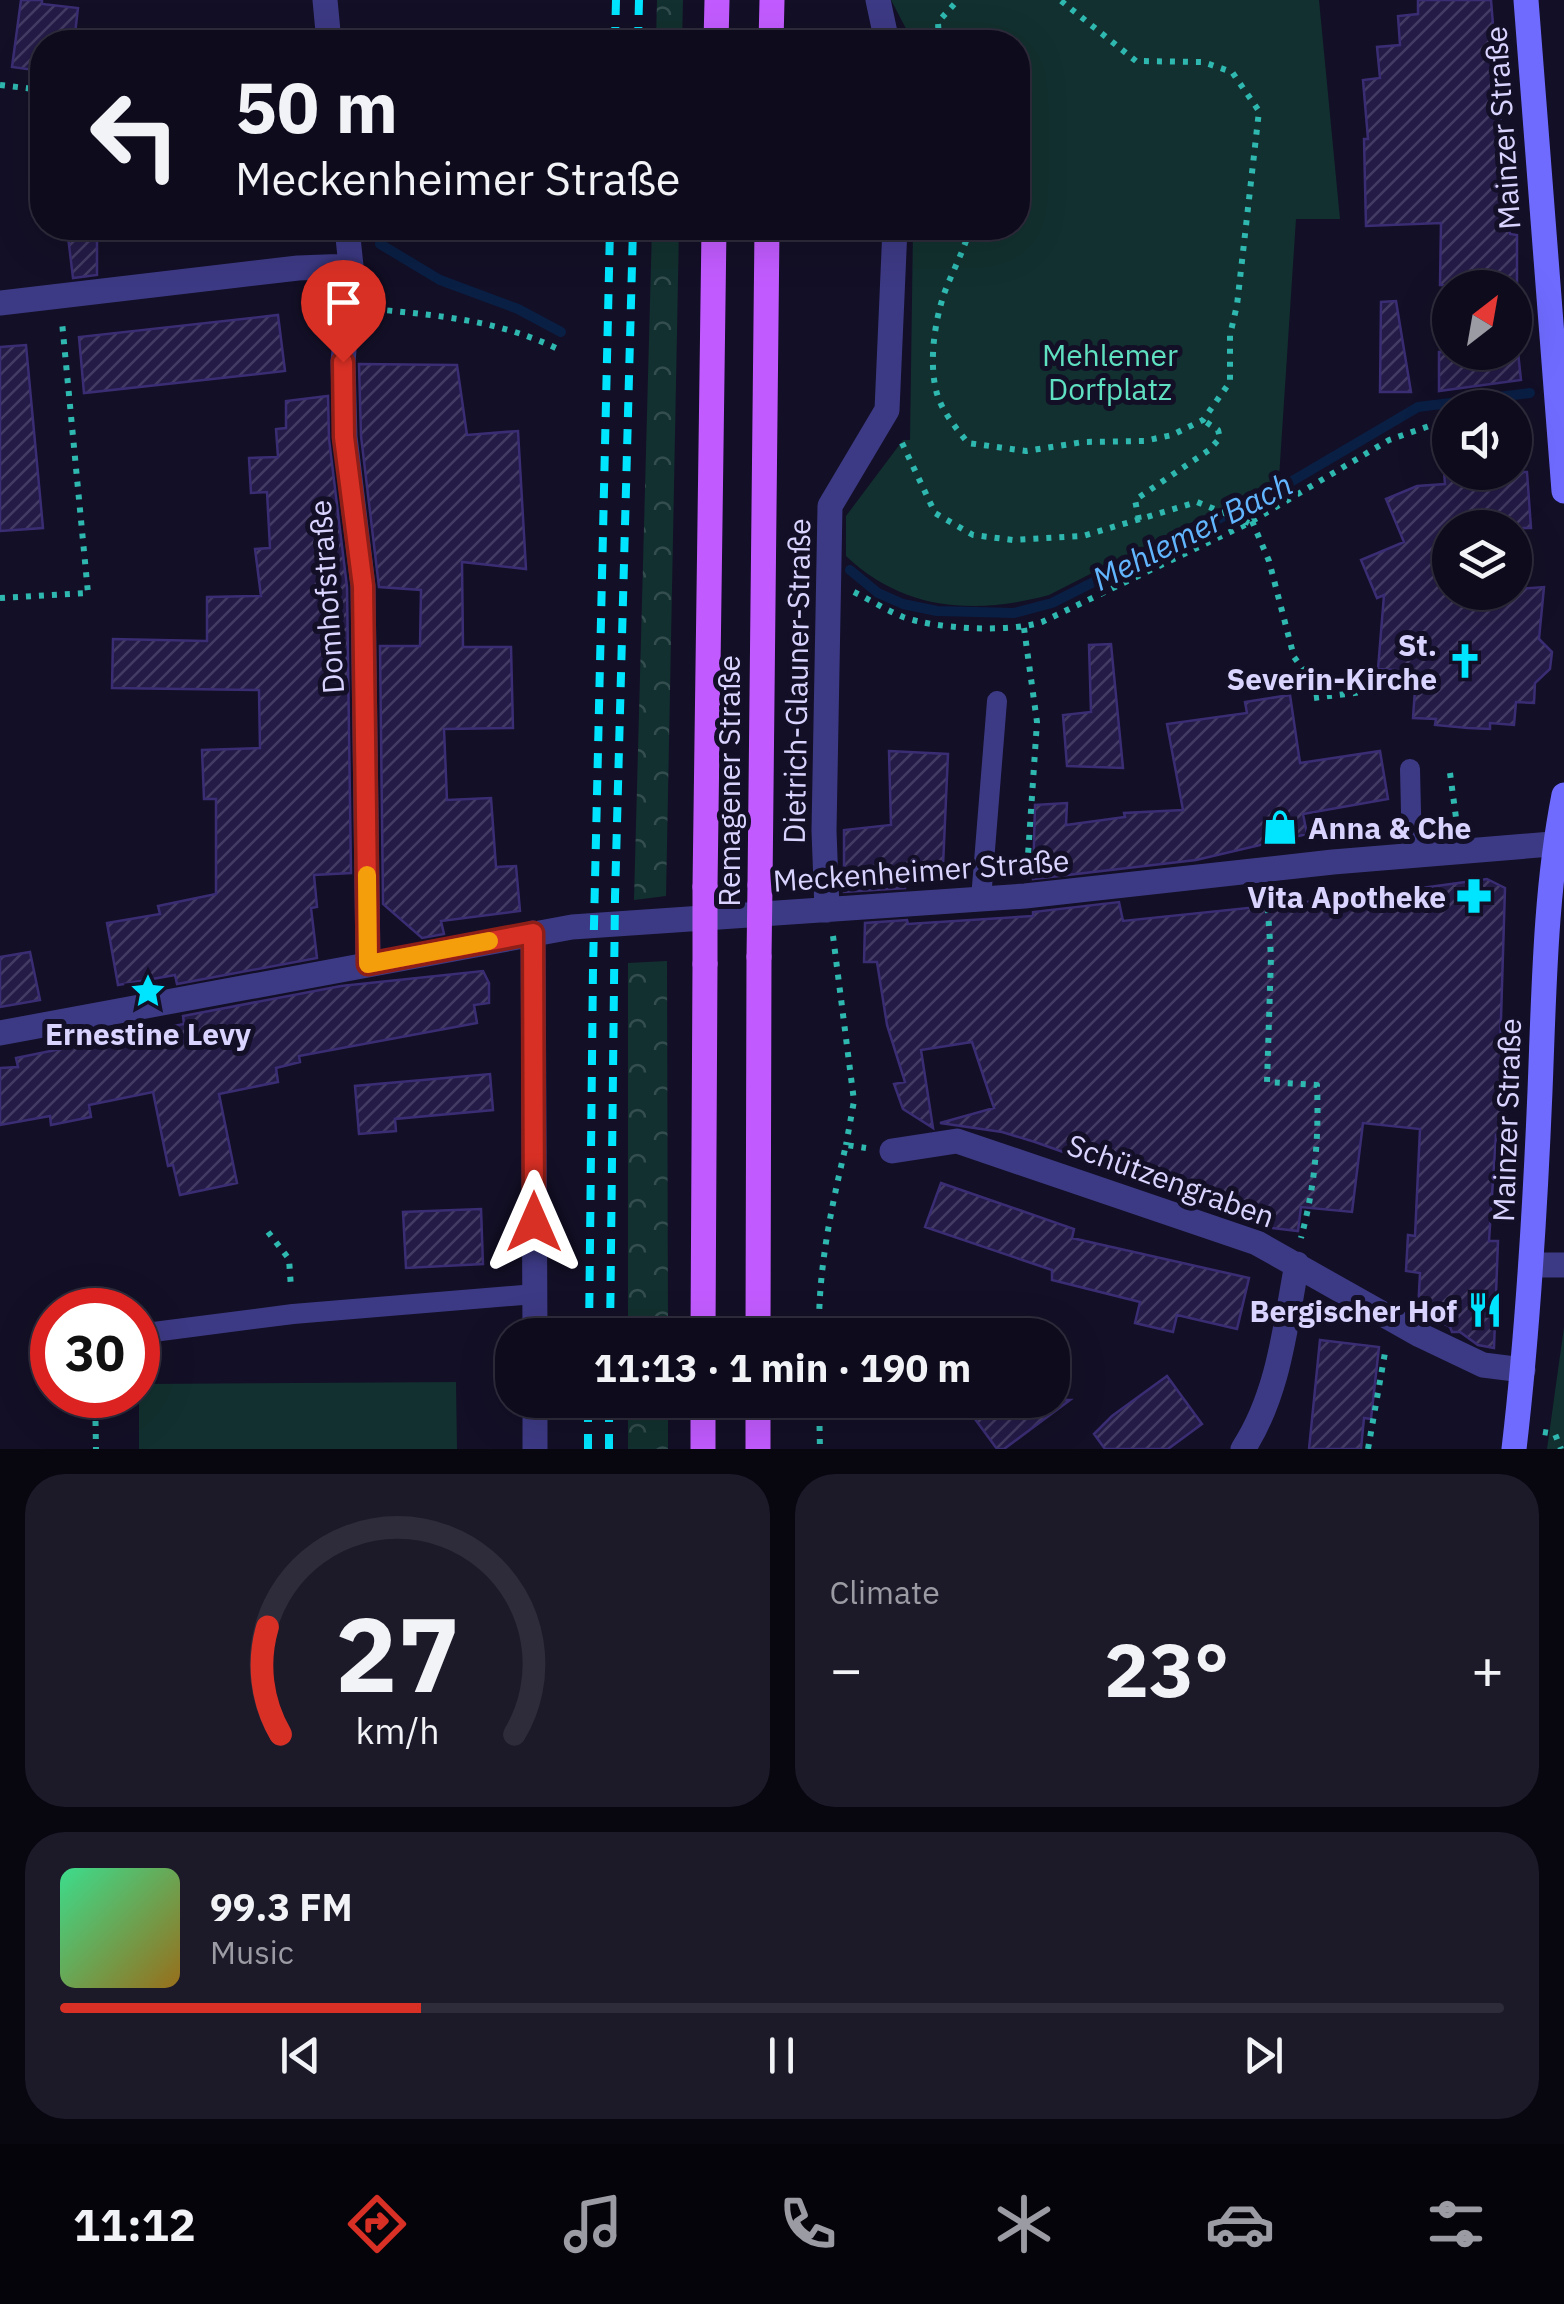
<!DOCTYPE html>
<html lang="en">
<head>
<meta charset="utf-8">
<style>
  :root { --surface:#0e0b1c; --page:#1c1929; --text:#f1f3f6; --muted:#9b9ba3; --line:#2e2b3b; --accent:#d93025 }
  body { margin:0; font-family:"IBM Plex Sans",sans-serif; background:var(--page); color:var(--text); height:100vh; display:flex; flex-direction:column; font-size:38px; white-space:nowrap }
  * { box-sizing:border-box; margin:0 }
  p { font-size:32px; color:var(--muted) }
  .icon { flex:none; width:55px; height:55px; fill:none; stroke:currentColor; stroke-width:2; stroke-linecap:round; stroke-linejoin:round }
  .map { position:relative; height:1449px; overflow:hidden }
  .details { display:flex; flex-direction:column; gap:25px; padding:25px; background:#08060f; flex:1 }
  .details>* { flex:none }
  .hud { position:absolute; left:30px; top:30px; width:1000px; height:210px; border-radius:40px; box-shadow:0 10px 40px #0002,0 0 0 2px var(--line); background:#0e0b1c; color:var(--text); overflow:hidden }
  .needle { width:65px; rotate:31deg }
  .buttons { position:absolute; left:1432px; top:270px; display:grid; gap:20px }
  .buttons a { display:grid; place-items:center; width:100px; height:100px; border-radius:50%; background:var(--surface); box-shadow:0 10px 40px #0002,0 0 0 2px var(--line); font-size:50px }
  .speed { position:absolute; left:30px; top:1288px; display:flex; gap:20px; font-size:50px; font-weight:700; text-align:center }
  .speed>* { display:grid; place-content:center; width:130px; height:130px; border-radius:50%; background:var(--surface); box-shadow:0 10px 40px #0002,0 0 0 2px var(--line); line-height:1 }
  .speed .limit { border:15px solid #d22; background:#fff; color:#111 }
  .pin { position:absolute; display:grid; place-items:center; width:85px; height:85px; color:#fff; margin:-102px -42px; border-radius:50% 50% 50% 0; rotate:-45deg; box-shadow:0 0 10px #0007 }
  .pin .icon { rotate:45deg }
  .me { position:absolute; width:110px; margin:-55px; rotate:0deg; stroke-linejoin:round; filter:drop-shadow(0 0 8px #0008) }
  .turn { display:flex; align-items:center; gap:35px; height:210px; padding:0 40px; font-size:45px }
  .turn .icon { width:130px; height:130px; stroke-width:2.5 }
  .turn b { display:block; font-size:70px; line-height:85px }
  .big { font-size:75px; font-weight:700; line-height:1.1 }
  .details .widget { flex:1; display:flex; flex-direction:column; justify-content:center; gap:15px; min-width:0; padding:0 35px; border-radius:40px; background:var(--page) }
  .details .dial { align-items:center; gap:0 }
  .dial svg { height:260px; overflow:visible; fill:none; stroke:var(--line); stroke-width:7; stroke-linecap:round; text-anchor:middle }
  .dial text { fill:var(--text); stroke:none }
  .song { display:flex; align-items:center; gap:30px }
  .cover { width:120px; height:120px; border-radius:15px; background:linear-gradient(135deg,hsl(150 70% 55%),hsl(40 70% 35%)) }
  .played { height:10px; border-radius:5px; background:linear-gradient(90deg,var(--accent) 25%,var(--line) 25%) }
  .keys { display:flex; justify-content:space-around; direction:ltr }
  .heat { display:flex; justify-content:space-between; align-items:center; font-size:55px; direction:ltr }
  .details .tiles { flex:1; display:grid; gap:25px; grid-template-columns:1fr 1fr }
  .widget:last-child { grid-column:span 2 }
  .trip { position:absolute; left:495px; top:1318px; width:575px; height:100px; border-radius:40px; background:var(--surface); box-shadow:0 10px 40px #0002,0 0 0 2px var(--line); font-weight:700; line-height:100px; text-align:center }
  .tab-bar { display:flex; height:160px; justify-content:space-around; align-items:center; background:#06040b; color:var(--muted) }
  .tab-bar .icon { width:70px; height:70px }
  .tab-bar .selected { color:var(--accent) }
  .tab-bar b { font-size:45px; color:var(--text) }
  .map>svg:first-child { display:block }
  .green { fill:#12302f }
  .forest { fill:url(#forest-crowns) }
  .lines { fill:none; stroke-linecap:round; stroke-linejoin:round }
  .stream { stroke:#0a1f44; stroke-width:10 }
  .building { fill:url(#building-hatch); stroke:#3b2d73; stroke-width:2.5 }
  .path { stroke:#2fb8b0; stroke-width:6; stroke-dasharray:5 8; stroke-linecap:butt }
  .lane { stroke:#3d3a85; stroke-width:20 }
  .street { stroke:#3d3a85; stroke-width:25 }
  .secondary { stroke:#6f6bff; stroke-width:25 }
  .primary { stroke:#c25bff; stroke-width:25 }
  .rail { stroke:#00e5ff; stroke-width:8; stroke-dasharray:15 12; stroke-linecap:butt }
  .primary-bridge { stroke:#c25bff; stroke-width:25 }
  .route-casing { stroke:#8d1f18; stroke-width:25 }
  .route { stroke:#d93025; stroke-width:18 }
  .slow { stroke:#f59e0b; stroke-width:18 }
  .labels { text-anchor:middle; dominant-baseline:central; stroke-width:10; stroke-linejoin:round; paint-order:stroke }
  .street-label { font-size:30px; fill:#d9d4ff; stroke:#130f26 }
  .park-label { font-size:30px; fill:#5fe0c0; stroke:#130f26 }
  .poi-label { font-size:30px; font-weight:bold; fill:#d9d4ff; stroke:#130f26; text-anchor:end }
  .water-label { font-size:32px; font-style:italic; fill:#62b6ff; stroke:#130f26 }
</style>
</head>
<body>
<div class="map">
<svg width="1564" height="1449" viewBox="0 0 1564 1449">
  <defs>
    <pattern id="forest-crowns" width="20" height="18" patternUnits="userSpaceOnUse" patternTransform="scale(2.5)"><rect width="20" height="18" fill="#12302f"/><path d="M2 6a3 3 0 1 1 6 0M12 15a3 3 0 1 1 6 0" fill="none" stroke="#344d4e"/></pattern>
    <pattern id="building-hatch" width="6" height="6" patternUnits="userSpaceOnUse" patternTransform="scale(2.5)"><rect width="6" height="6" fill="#241b47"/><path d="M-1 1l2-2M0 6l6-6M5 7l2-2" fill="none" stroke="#433b63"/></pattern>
  </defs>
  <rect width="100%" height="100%" fill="#130f26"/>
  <path class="green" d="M891,0H1319L1340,219H1296L1279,478L1049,595C975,615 904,611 846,556V516L903,440H910L913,228H1018V42H913Z
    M1564,1327V1449H1547Z
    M456,1382L457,1449H139V1384Z"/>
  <path class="forest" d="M657,0H683L682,42H656Z
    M652,228H679L666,896L634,900Z
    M667,961L668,1335H628V963Z
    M628,1400H668V1449H628Z"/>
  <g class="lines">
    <path class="stream" d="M380,244L440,280L518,309L561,332
      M850,570L878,593L903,604L937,611L1014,613L1052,603L1282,487L1418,407L1530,393"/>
  </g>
  <path class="building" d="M21,0H42V4L78,8L74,42H42V71L12,67Z
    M1418,0H1491L1510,234L1517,235V287L1440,285L1441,223L1366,226L1364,139H1368L1363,80L1380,78L1377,47L1400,45L1398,16L1418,14Z
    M67,228H97V275L73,278Z
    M1396,301L1411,392H1380L1381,302Z
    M278,315L285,371L84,393L79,337Z
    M26,345L43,528L0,531V347Z
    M1439,352H1518L1521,380L1439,391Z
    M359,364L457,365L467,435L518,431L526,569L462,562L463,647H511L513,728L444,729L447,800L491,798L496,867L516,866L520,911L441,921L444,934L422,938L383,904L380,646H420L421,590L379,587L361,436Z
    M328,396L329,439L347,587L351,873L314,875L317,907L311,908L317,958L177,984L175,975L118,985L107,923L160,914L158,906L216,894V799H204L202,750L260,748L259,690L112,688L113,639L207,641V597L261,596L255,549L270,548L267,492L251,493L249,458L278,457L276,429L286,428V401Z
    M1444,472H1527L1531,528H1450V592H1515V589L1544,587L1539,639L1552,652L1550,669L1535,683L1534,703L1516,702L1514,725L1490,723V729L1468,728L1435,725L1436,719L1413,718L1416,675L1413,671L1378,669L1384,595L1377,598L1361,560L1404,542L1386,499L1417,486L1445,484Z
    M1111,644L1123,768L1067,766L1063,715L1091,712L1089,645Z
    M1290,695L1300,763L1380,751L1388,799L1303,814L1307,834L1196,860L1033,879L1035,805L1067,803L1066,825L1125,817L1124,813L1183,810L1167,724L1247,713L1245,702Z
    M889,751L948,754L943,866L903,864L905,888L844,892V830L891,825Z
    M1487,879L1505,888L1500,1051H1506L1505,1068L1502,1136L1496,1135L1489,1241H1498L1494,1348L1478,1345L1460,1332H1452L1450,1327L1418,1311L1420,1273L1406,1271L1408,1235L1415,1236L1420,1129L1363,1123L1352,1212L1301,1207L1298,1231L1263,1227V1223L1035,1142L1002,1132L940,1123L994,1108L972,1042L921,1050L933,1128L903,1109L894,1084L905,1082L887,1025L877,962H864L865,923L907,920L908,924L1033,916V912L1119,902L1123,921L1363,896Z
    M30,952L40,1000L0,1007V957Z
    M483,971L489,983V1003L474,1005L477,1023L299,1056L300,1062L276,1068L278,1082L219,1094L237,1183L180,1195L173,1165L168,1166L153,1092L89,1105L91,1117L51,1125L50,1116L0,1125V1068L18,1067L16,1058L184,1024L183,1016L341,986Z
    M490,1074L493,1110L395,1119L396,1131L359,1134L355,1086Z
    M941,1183L1074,1229L1072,1238L1249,1278L1237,1329L1177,1315L1173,1332L1135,1323L1140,1302L1052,1280V1270L925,1227Z
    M481,1209L483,1264L406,1268L403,1212Z
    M1320,1340L1379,1347L1371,1419L1364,1418L1361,1449H1309Z
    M1167,1376L1202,1424L1168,1449H1105L1094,1434L1112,1416Z
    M961,1400H1070L1004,1449H997Z"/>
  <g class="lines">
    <path class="path" d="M939,42L938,22L958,0
      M0,85L42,90
      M970,228C964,251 952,272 944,294C934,324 928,367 938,397C944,414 957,429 968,443L1026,451L1083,442L1144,441L1172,435L1203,420L1230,382V335L1237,305L1259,111L1232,72L1203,62L1136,61L1060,0
      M374,309C441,316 499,320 560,350
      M902,443L935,513L973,535L1013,540L1083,536L1197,502L1249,523
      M1139,520L1135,500L1209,450L1220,438L1218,430L1203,420
      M1252,521L1269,561L1294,657L1316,687
      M854,592C870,600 886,610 903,617C937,629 1008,633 1042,622L1249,523L1389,440L1432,425
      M0,598L88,593L62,322
      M1024,628L1037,722L1027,870
      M1314,698L1362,692
      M1450,773L1457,825
      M1267,895L1271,957L1267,1082L1317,1085C1319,1139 1315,1186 1301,1238
      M833,936L854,1101L846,1145
      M268,1232L289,1259L291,1288
      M819,1335C818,1269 831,1209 846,1145L866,1148
      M95,1395L96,1449
      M819,1400L820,1449
      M1543,1432L1555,1434L1561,1449
      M1368,1449L1386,1347"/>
    <path class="lane" d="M1410,769L1412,855
      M981,899L997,701
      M138,1334L293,1314L535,1294"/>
    <path class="street" d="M325,0L329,42
      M878,0L887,42
      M347,228L351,266L343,362L345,437L363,586L368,963
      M0,303L298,268L351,266
      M827,910L824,831L830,506L887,410L895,228
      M533,933L535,1335
      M0,1033L572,927L1025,896L1333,862L1564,843
      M892,1151L957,1141L1257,1243L1420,1335L1483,1365L1523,1370
      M1533,1265H1564
      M535,1400V1449
      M1243,1449C1279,1394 1285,1327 1297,1264"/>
    <path class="secondary" d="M1526,0L1564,491
      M1514,1449C1528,1330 1535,1211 1540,1091C1544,992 1545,892 1564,795"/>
    <path class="primary" d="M716,42L717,0
      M771,42L772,0
      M760,885L767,228
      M705,887L714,228
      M703,1335L705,964
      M758,1335L759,957
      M758,1400V1449
      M703,1449V1400"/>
    <path class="rail" d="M615,42L616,0
      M638,42L639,0
      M589,1335L593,968L610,228
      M610,1335L615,897L633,228
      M588,1449V1400
      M609,1449V1400"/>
    <path class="primary-bridge" d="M705,887V964
      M759,957L760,885"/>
  </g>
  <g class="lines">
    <defs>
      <path id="route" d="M343,362L344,437L363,586L368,964L533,933L534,1222"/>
    </defs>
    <use href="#route" class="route-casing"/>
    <use href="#route" class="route"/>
    <path class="slow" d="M367,875L368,964L489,941"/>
  </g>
  <defs>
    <symbol id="church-bare" viewBox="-9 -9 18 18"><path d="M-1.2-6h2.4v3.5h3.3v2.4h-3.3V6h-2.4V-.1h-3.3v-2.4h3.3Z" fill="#00e5ff" stroke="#130f26" stroke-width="2.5" paint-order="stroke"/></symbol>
    <symbol id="shop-bare" viewBox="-9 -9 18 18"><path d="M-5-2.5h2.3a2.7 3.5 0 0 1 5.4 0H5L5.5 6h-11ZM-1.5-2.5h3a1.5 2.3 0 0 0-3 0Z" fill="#00e5ff" stroke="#130f26" stroke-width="2.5" paint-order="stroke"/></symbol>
    <symbol id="pharmacy-bare" viewBox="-9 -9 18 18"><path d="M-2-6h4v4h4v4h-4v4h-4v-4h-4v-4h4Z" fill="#00e5ff" stroke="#130f26" stroke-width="2.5" paint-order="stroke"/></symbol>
    <symbol id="sight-bare" viewBox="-9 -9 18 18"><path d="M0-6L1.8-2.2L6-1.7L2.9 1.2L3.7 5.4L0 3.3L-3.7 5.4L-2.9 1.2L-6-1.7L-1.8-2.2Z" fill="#00e5ff" stroke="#130f26" stroke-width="2.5" paint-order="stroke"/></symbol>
    <symbol id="restaurant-bare" viewBox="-9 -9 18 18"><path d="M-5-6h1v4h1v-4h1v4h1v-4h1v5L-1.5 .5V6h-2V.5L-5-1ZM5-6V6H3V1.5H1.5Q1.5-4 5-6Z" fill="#00e5ff" stroke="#130f26" stroke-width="2.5" paint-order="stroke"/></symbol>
  </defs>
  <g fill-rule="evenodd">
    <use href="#church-bare" x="1440" y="636" width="50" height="50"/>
    <use href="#shop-bare" x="1255" y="802" width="50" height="50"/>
    <use href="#pharmacy-bare" x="1449" y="871" width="50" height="50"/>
    <use href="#sight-bare" x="123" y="966" width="50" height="50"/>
    <use href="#restaurant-bare" x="1460" y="1285" width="50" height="50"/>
  </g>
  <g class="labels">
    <g class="street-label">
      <text transform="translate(1502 128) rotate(-94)">Mainzer Straße</text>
      <text transform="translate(326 597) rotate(-94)">Domhofstraße</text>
      <text transform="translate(796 681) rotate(-89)">Dietrich-Glauner-Straße</text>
      <text transform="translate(728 781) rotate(-90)">Remagener Straße</text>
      <text transform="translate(921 870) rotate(-4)">Meckenheimer Straße</text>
      <text transform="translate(1506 1120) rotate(-88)">Mainzer Straße</text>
      <text transform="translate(1171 1180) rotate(20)">Schützengraben</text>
    </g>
    <g class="park-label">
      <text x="1110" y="354">Mehlemer<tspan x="1110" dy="34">Dorfplatz</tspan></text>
    </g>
    <g class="poi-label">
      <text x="1437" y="644">St.<tspan x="1437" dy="34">Severin-Kirche</tspan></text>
      <text x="1308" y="827" text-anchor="start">Anna &amp; Che</text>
      <text x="1446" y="896">Vita Apotheke</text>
      <text x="148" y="1033" text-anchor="middle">Ernestine Levy</text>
      <text x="1457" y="1310">Bergischer Hof</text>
    </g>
    <g class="water-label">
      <text transform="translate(1192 531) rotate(-27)">Mehlemer Bach</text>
    </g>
  </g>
</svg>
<div class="buttons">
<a><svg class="needle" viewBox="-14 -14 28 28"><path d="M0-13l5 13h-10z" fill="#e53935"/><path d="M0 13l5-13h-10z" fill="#9b9ba3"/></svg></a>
<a><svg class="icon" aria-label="sound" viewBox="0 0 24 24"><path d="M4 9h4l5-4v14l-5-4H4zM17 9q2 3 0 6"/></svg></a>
<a><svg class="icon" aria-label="layers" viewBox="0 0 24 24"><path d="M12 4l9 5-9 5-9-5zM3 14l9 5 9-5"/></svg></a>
</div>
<div class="speed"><div class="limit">30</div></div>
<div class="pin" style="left:343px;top:362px;background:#d93025"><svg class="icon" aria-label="arrive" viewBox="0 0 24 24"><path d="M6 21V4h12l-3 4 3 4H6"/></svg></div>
<svg class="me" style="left:534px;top:1222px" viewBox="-20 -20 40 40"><path d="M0-17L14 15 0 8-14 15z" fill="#d93025" stroke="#fff" stroke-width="4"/></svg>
<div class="trip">11:13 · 1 min · 190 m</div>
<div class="hud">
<div class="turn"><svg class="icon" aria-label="left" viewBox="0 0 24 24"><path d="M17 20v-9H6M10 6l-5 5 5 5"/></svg><div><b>50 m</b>Meckenheimer Straße</div></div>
</div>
</div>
<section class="details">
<div class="tiles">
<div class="widget dial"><svg viewBox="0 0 100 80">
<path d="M14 69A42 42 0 1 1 86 69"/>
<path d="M14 69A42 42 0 0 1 10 36" stroke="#d93025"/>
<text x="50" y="56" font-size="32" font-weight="700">27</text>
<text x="50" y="72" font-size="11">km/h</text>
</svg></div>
<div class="widget"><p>Climate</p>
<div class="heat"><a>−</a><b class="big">23°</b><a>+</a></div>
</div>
<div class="widget">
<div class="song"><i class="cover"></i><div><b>99.3 FM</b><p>Music</p></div></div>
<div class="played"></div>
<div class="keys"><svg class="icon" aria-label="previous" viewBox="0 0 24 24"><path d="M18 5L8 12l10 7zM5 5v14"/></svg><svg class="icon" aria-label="pause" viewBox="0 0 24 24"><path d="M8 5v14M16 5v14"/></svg><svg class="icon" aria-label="next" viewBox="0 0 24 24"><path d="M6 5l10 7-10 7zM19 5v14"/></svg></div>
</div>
</div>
</section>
<nav class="tab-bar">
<b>11:12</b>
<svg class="icon selected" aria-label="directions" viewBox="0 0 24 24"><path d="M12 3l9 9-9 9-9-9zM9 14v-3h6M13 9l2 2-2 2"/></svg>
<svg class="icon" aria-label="music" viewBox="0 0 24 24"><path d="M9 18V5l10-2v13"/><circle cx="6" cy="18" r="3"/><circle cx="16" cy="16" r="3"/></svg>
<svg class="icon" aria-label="phone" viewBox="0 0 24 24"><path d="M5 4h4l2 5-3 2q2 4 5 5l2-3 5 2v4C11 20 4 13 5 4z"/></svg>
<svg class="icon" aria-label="climate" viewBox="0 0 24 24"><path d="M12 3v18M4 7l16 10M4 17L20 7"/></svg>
<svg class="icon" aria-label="car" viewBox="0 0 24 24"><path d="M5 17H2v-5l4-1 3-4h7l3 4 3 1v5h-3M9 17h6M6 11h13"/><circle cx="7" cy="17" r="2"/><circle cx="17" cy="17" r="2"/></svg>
<svg class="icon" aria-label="filters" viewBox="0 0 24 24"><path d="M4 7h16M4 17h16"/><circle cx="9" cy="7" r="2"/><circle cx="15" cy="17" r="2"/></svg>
</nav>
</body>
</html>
